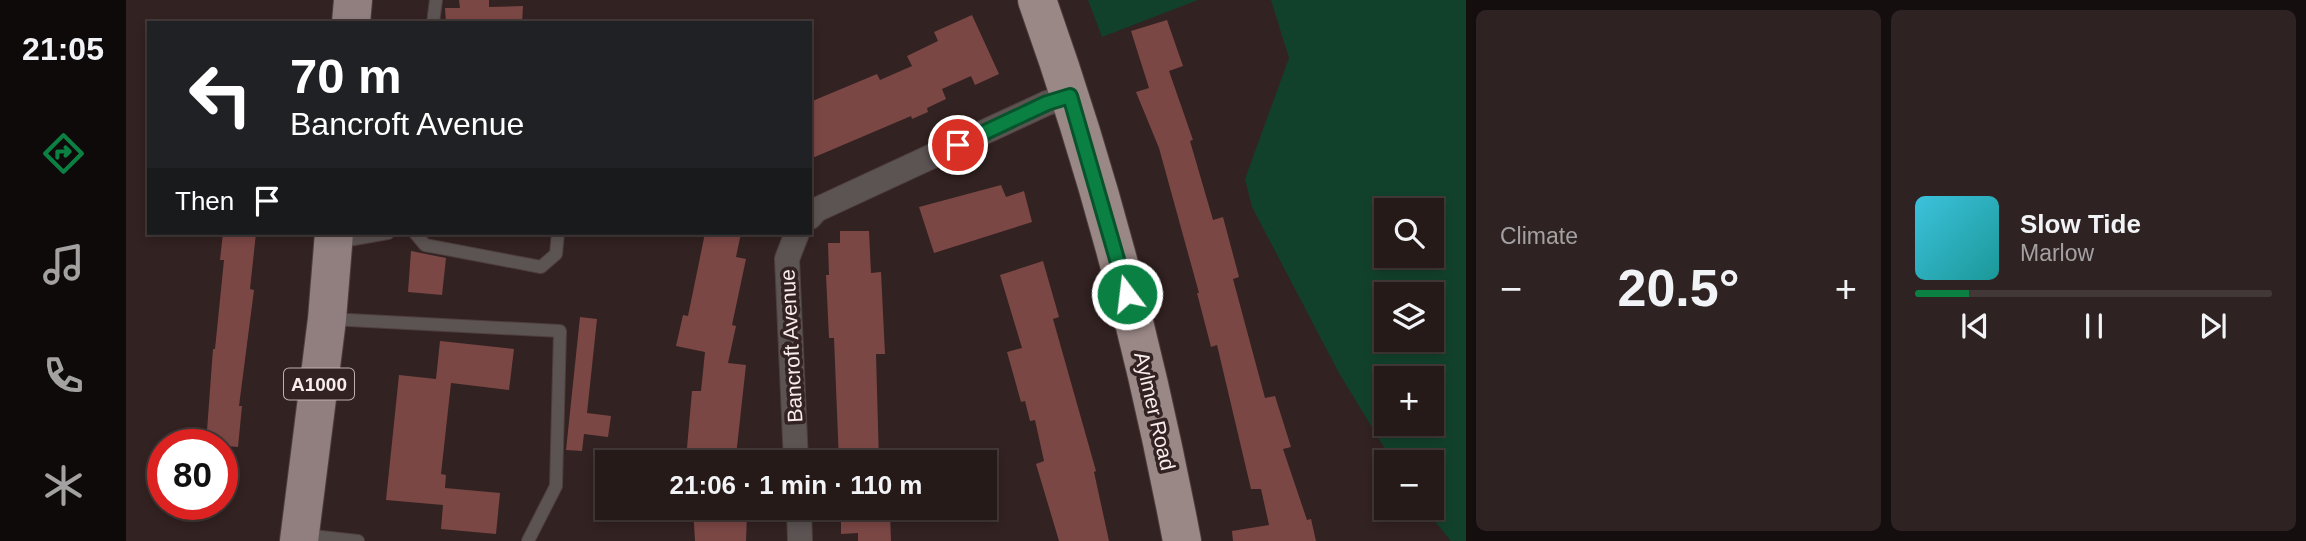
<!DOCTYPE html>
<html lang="en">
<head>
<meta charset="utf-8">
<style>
  :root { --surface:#261a19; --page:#2e2322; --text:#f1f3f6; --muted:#a4a1a2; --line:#423838; --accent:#0b8043 }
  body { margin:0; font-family:Helvetica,sans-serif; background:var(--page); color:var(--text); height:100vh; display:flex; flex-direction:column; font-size:26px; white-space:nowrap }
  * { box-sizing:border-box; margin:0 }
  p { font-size:23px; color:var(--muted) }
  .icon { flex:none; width:38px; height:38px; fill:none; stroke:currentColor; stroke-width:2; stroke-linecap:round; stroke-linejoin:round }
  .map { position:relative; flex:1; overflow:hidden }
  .drawer { display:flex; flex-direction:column; gap:10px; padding:10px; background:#150e0e; width:840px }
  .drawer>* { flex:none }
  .top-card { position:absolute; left:21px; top:21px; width:665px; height:214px; border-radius:0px; box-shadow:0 4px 10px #0003,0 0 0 2px var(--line); background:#202124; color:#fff; overflow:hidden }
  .tools { position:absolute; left:1248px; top:198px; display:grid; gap:14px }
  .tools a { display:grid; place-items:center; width:70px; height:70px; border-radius:0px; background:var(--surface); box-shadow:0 4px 10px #0003,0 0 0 2px var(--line); font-size:35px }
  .speed { position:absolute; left:21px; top:429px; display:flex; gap:14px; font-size:35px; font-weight:700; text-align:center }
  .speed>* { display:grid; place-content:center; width:91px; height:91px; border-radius:50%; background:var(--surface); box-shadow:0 4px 10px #0003,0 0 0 2px var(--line); line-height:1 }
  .speed .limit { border:10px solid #d22; background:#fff; color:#111 }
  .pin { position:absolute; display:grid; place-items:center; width:60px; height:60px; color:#fff; margin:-30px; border:4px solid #fff; border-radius:50%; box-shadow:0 2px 7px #0007 }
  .me { position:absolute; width:77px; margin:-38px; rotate:345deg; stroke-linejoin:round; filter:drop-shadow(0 0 5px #0008) }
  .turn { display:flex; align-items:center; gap:24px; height:147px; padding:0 28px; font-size:32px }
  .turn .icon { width:91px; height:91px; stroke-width:2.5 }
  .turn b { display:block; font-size:49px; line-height:60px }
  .then { display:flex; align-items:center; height:66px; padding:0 28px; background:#0003; gap:14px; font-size:26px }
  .big { font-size:52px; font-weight:800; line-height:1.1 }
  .drawer .tile { flex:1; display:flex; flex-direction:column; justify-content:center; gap:10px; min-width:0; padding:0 24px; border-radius:10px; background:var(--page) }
  .song { display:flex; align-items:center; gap:21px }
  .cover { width:84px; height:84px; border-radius:10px; background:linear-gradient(135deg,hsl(190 70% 55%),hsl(180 70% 35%)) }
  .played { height:7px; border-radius:4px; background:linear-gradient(90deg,var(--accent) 15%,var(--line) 15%) }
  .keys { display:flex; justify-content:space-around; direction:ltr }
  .heat { display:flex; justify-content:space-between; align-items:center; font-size:38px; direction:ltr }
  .drawer .tiles { flex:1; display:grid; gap:10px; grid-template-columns:repeat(2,1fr) }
  .trip { position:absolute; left:469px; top:450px; width:402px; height:70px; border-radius:0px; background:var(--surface); box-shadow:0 4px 10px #0003,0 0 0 2px var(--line); font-weight:800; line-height:70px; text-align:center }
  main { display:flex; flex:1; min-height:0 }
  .menu { display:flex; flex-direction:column; width:126px; justify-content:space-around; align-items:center; background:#0f0a0a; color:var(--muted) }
  .menu .icon { width:49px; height:49px }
  .menu .current { color:var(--accent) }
  .menu b { font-size:32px; color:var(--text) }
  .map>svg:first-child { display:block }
  .green { fill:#12412b; fill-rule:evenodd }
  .building { fill:#7b4745 }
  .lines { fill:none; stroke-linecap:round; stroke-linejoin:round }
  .service-casing { stroke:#4e3e3d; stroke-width:14 }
  .minor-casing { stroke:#4e3e3d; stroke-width:26 }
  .primary-casing { stroke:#4e3e3d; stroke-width:40 }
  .trunk-casing { stroke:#4e3e3d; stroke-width:40 }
  .service { stroke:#5c5353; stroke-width:12 }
  .minor { stroke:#5c5353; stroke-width:24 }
  .primary { stroke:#907f7e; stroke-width:38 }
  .trunk { stroke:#9a8886; stroke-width:38 }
  .route-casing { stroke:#07532c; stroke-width:18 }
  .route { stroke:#0b8043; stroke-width:12 }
  .labels { text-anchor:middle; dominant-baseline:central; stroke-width:7; stroke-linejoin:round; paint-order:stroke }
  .shield { fill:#322221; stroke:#bdb0af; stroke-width:2 }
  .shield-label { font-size:19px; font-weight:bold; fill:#f8edec }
  .street-label { font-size:21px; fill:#f8edec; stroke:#322221 }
</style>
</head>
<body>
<main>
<nav class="menu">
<b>21:05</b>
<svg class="icon current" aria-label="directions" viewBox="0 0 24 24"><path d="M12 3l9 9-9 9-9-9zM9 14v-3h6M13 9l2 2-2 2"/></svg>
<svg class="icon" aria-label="music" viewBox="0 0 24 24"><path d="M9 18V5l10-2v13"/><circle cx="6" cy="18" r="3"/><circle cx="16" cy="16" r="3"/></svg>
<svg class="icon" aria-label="phone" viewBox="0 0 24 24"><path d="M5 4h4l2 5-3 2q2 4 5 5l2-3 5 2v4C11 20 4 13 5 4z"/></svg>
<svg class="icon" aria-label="climate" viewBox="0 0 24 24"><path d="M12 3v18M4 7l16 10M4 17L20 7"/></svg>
</nav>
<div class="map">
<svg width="1340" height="541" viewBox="0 0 1340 541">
  <rect width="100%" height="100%" fill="#322221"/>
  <path class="green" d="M962,0H1072L976,37Z
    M1145,0H1340V541H1325L1298,508H1306V462H1267L1213,373L1126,207L1119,179L1163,58ZM1260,210H1306V256H1260ZM1260,294H1306V340H1260ZM1260,378H1306V424H1260Z"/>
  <path class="building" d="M333,0H363V7L397,6L396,23H320L319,8H334Z
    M846,15L873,74L849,85L845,76L816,89L820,99L801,108L802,112L786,119L785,116L684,159V102L751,74L754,80L786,66L781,56L812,41L808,32Z
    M1041,20L1057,66L1043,71L1067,140L1064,141L1087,220L1097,217L1113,277L1107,279L1139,398L1149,396L1165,447L1157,449L1181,520L1185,519L1190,541H1107L1106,531L1143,525L1135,489H1125L1091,345L1085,347L1071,293H1073L1033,148L1010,92L1023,88L1005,31Z
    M875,185L880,197L898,191L906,222L808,253L793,207Z
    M714,231H743L745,273L755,272L759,354H750L753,462H713L708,338H703L700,275H703L702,243H714Z
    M97,233H130L124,289L128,290L113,406H116L112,447L80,444L87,349H89L98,260H94Z
    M579,233H615L610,257L620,259L606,325L610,326L602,363L620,365L610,456L606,455V462L560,459L566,391H575L579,352L550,346L557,315L562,316Z
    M285,251L320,258L316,295L282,292Z
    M917,261L933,317L927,319L970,471L968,472L983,541H933L910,464L918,461L909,420L904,421L899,401L895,402L881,352L896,348L874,275Z
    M454,317L471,319L461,413L485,416L482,437L458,434L456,451L440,450Z
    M314,341L388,349L383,390L325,383L315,474L320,475L319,488L374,493L370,534L315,529L317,505L260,500L273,375L310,379Z
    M567,508H608V514H621L620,541H569Z
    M715,508H757V513H764L765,541H732V533L715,534Z"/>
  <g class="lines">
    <defs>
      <path id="service" d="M307,23L310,0
        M289,233L299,245L415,267L430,254L432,233
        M211,242L262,233
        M204,319L434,331L430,486L402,541
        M177,535L232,541"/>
      <path id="minor" d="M684,217L690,210L921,103L944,96
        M670,462L661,259L671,233
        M673,508L674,541"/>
      <path id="primary" d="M225,23L227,0
        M173,541L201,319L208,233"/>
      <path id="trunk" d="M911,0C974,176 1021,357 1056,541"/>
    </defs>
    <use href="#service" class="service-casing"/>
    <use href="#minor" class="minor-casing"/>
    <use href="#primary" class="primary-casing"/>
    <use href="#trunk" class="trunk-casing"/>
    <use href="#service" class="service"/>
    <use href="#minor" class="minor"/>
    <use href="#primary" class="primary"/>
    <use href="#trunk" class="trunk"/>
  </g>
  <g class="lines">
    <defs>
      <path id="route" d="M832,145L921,103L944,96L1001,294"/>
    </defs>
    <use href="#route" class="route-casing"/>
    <use href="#route" class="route"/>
  </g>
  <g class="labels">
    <rect class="shield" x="158" y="368.5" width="70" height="31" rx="5"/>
    <g class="shield-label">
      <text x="193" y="384">A1000</text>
    </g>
    <g class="street-label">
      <text transform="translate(665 346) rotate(-93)">Bancroft Avenue</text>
      <text transform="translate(1029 411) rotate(77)">Aylmer Road</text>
    </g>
  </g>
</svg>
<div class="tools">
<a><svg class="icon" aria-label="search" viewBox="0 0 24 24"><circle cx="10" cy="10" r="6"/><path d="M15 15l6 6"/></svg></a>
<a><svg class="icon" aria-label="layers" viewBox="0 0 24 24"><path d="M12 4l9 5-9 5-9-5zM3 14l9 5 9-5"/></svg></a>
<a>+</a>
<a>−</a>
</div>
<div class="speed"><div class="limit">80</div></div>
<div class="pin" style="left:832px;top:145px;background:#d93025"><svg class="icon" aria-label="arrive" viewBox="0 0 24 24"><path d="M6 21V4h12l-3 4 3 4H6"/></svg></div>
<svg class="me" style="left:1001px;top:294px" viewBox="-20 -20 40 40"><circle r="17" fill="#0b8043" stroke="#fff" stroke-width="3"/><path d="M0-11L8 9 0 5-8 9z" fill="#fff"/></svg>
<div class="trip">21:06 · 1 min · 110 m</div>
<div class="top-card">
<div class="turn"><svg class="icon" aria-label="left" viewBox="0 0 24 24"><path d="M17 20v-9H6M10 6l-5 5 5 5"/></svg><div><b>70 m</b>Bancroft Avenue</div></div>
<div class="then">Then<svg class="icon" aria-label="arrive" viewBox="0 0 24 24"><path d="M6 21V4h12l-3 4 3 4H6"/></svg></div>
</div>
</div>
<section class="drawer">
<div class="tiles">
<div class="tile"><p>Climate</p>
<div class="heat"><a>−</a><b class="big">20.5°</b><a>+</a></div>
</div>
<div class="tile">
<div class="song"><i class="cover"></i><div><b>Slow Tide</b><p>Marlow</p></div></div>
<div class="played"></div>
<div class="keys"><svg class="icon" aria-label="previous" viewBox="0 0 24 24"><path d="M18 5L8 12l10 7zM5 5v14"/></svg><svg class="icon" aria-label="pause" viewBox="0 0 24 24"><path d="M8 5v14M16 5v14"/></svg><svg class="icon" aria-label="next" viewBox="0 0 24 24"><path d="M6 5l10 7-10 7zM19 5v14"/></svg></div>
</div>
</div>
</section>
</main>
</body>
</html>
